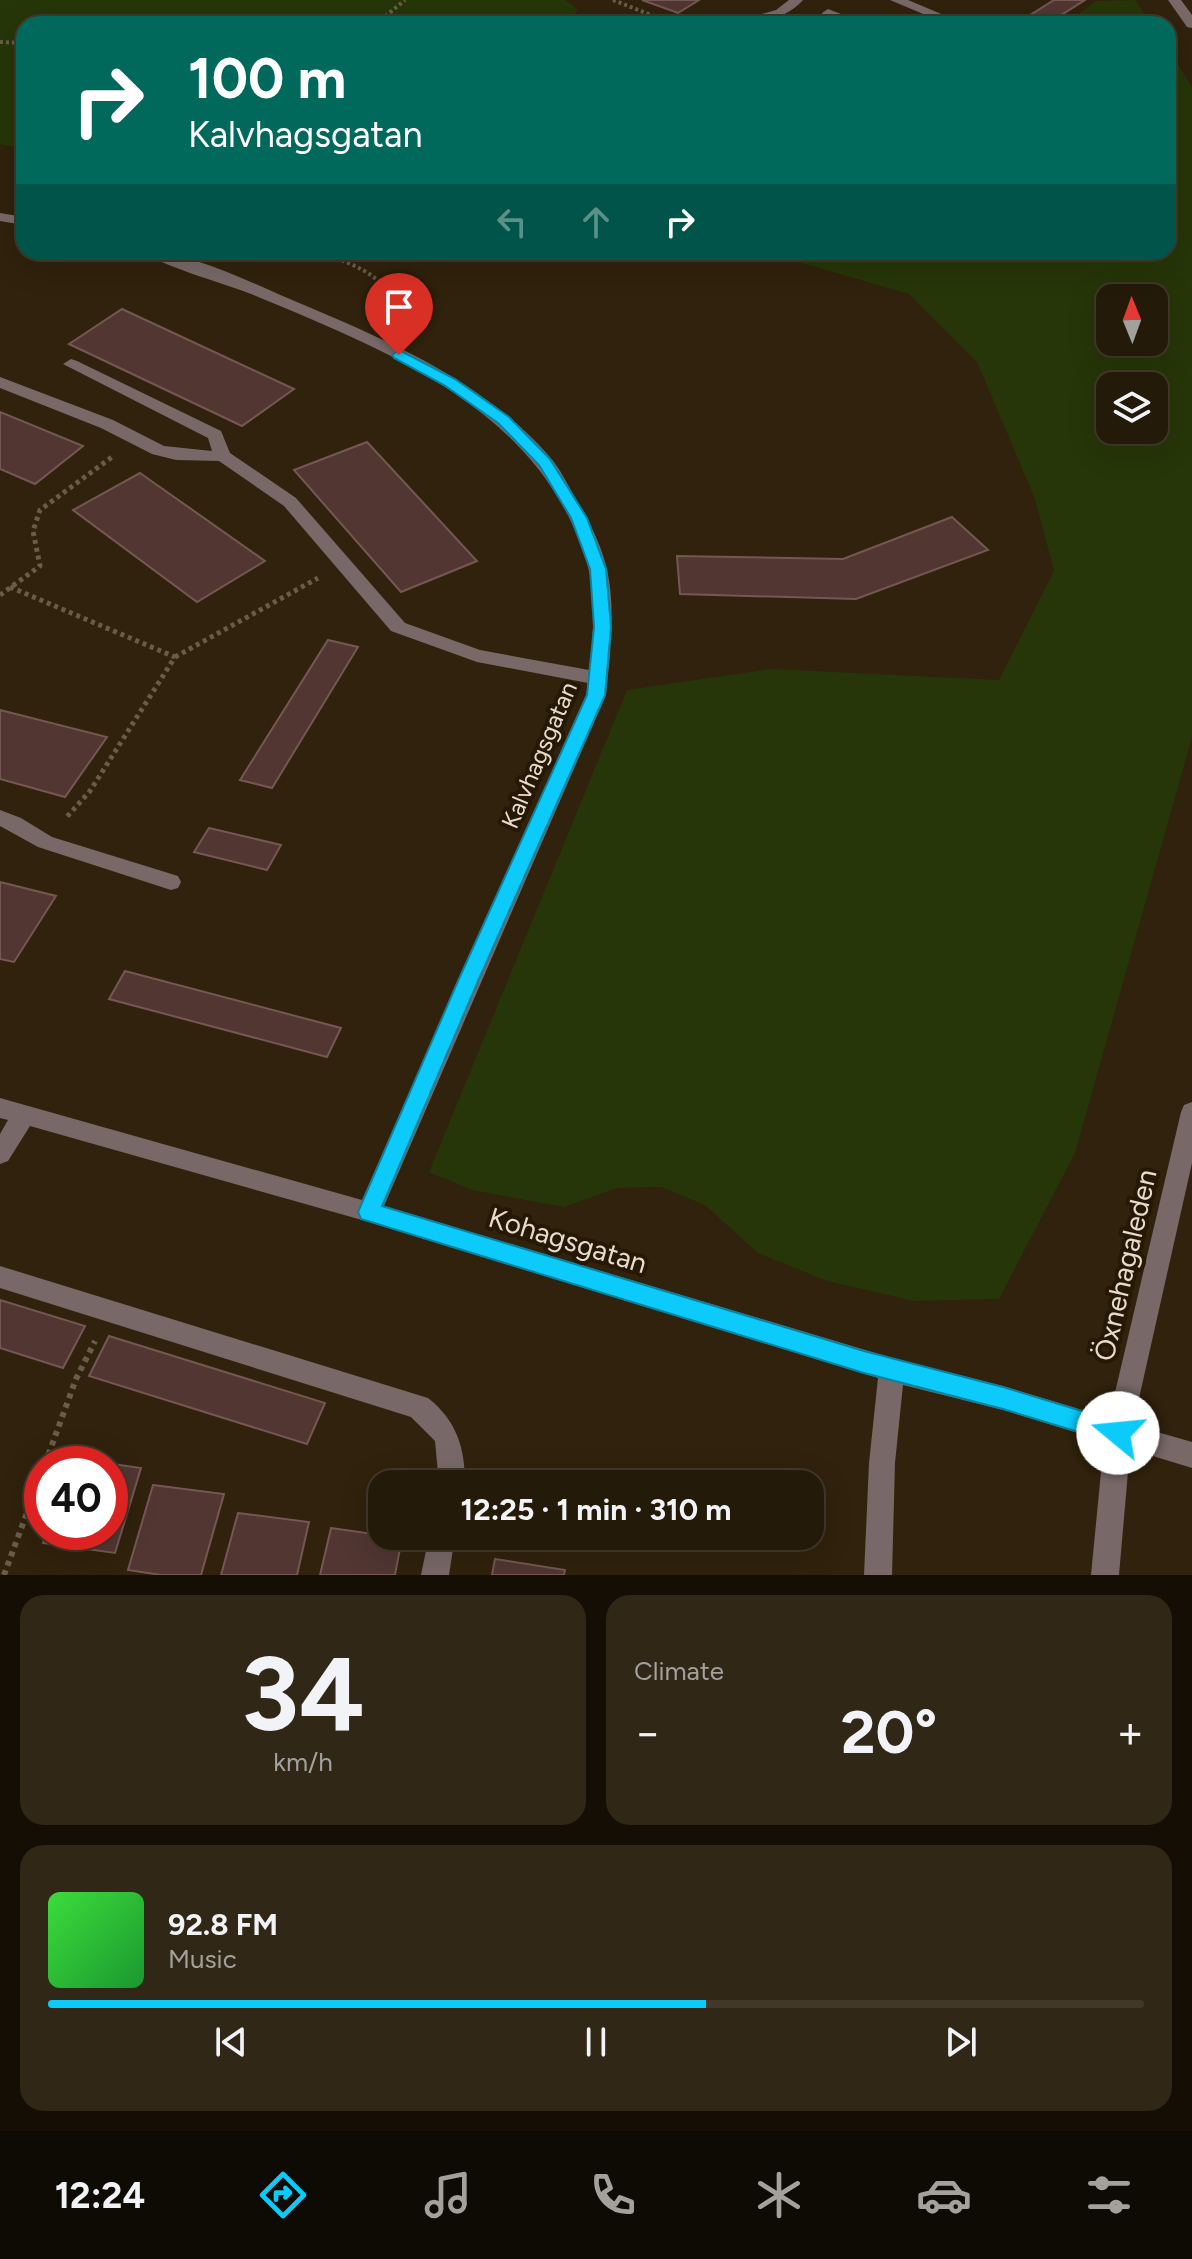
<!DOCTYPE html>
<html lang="en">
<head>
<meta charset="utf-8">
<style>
  :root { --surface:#241a09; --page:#302717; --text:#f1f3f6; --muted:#a3a19c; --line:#41382a; --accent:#0ccafa }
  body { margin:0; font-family:Figtree,sans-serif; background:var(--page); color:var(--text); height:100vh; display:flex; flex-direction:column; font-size:30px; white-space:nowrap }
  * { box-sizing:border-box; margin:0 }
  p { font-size:26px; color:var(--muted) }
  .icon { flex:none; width:44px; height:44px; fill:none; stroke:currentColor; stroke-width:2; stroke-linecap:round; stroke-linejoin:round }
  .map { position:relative; height:1575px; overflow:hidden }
  .drawer { display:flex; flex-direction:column; gap:20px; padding:20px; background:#140e05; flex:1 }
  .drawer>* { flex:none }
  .hud { position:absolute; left:16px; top:16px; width:1160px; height:244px; border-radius:24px; box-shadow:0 8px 32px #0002,0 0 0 2px var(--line); background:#00695c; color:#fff; overflow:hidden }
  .needle { width:52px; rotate:359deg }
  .buttons { position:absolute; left:1096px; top:284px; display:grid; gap:16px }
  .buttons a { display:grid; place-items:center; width:72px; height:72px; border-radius:16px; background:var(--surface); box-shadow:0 8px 32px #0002,0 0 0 2px var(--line); font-size:40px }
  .speed { position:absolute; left:24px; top:1446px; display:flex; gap:16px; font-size:40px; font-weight:700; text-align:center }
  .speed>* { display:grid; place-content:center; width:104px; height:104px; border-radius:50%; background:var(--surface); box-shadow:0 8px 32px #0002,0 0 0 2px var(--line); line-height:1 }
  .speed .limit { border:12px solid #d22; background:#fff; color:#111 }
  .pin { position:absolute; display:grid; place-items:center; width:68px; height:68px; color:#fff; margin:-82px -34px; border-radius:50% 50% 50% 0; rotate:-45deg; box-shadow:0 0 8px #0007 }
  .pin .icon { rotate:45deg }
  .me { position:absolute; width:88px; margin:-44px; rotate:287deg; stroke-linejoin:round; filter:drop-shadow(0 0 6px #0008) }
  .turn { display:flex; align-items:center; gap:28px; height:168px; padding:0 40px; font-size:36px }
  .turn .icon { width:104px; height:104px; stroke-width:2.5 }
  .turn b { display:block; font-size:56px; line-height:68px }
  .lanes { display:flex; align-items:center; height:76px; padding:0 40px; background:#0003; justify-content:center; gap:40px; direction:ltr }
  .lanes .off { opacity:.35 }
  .big { font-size:60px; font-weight:700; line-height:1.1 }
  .drawer .widget { flex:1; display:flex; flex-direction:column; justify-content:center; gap:12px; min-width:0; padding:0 28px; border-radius:24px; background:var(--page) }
  .drawer .dial { align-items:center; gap:0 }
  .dial b { font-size:104px; line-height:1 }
  .song { display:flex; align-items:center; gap:24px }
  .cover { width:96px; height:96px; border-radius:12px; background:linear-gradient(135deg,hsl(120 70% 55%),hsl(130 70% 35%)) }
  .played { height:8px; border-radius:4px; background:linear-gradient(90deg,var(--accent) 60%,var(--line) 60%) }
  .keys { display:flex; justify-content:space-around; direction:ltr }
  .heat { display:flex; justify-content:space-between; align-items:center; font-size:44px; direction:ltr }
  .drawer .tiles { flex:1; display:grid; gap:20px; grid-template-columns:1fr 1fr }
  .widget:last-child { grid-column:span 2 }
  .trip { position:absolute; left:368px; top:1470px; width:456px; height:80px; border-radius:24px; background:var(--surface); box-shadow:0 8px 32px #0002,0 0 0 2px var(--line); font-weight:700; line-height:80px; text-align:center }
  .tab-bar { display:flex; height:128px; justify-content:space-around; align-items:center; background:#0e0a04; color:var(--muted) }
  .tab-bar .icon { width:56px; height:56px }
  .tab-bar .current { color:var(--accent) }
  .tab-bar b { font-size:36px; color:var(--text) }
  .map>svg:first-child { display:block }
  .green { fill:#263608; fill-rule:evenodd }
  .building { fill:#513632; stroke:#755753; stroke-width:2 }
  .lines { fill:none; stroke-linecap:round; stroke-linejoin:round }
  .path-far2 { stroke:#695d4a; stroke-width:4; stroke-dasharray:3 3; stroke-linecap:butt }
  .path-far1 { stroke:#695d4a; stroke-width:5; stroke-dasharray:4 4; stroke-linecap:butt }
  .path { stroke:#695d4a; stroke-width:6; stroke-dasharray:5 5; stroke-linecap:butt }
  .minor { fill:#786968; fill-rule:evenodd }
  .route { fill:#0ccafa; stroke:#0883a2; stroke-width:2 }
  .labels { text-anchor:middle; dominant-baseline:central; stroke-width:8; stroke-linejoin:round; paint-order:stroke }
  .street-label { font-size:24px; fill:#e5dccf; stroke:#261803 }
  .near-street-label { font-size:28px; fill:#e5dccf; stroke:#261803 }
</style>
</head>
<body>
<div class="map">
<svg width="1192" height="1575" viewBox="0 0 1192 1575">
  <rect width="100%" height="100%" fill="#30220c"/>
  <path class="green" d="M0,0H566L578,10L566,24H24V149L0,144Z
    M1135,0L1151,24H1065L1096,1Z
    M1168,48L1192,87V737L1075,1153L999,1299L914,1301L827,1281L758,1253L705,1205L661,1187L617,1188L564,1207L472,1190L429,1172L627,690L771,669L999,680L1054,571L1035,499L977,362L909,294L764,252H1168ZM1110,298H1154V342H1110ZM1154,386V430H1110V386Z"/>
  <path class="building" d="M642,0H699L678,13Z
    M1054,0H1085L1047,24H1016Z
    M122,309L294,389L242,426L69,344Z
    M0,412L83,446L35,484L0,469Z
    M367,442L477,561L401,592L294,470Z
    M140,473L265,561L197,602L73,510Z
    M952,517L988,550L856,599L680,594L677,556L843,559Z
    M328,640L358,647L272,788L240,780Z
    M0,710L107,737L65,797L0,779Z
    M209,828L281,845L267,870L194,852Z
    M0,882L56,896L14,962L0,959Z
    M125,971L341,1028L327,1057L109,999Z
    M0,1300L85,1326L63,1368L0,1348Z
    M109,1336L325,1403L307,1444L89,1376Z
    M71,1458L141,1468L115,1553L43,1543L47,1532H110V1464H69Z
    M153,1485L224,1494L201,1575H161L128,1570Z
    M238,1513L309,1522L297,1575H221Z
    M331,1528L402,1538L395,1575H320Z
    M495,1559L565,1570L564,1575H492Z"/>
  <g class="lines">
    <path class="path-far2" d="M613,0L674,24
      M376,24L405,0
      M0,42L24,43
      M319,252C363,267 392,279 405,327"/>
    <path class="path-far1" d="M10,587L175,657L90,791L65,819
      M0,595L40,566L33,531L40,510L112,457
      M175,657L318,578"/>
    <path class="path" d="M45,1464L76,1379L95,1341
      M4,1575L42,1472"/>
    <path class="minor" d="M789,0H803C783,22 754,24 726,24L776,10Z
      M890,0H908L965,24H947Z
      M1168,0H1181L1192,15V28L1187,27Z
      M828,9L859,21L860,24H843L823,16L822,13Z
      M0,213L24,217V225L0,221Z
      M144,252C195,252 257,286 304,305C392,342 485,383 549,456C560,468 567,484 575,497C588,519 601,544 607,569C616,610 610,655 606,695L384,1206L892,1358L1003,1386L1109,1418L1181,1112L1184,1105L1192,1102V1163L1133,1425L1192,1442V1468L1130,1449L1119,1575H1091L1104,1441L1003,1410L903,1385L895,1463L892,1575H864L869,1463L878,1378L369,1222L30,1126L8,1161L0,1164V1134L8,1120L0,1118V1098L362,1200L586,695L588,683L477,662L391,631L284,506L219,461L176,460L152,454L101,428L0,388V377L113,420L164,446L212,451L208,438L63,364L71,359L77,361L221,431L230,453L296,498L405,623L480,650L589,670C593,637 597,599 588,567C544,410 388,351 251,294C229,285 158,265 144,252Z
      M0,810L21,818L52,837L178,876L181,882L178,888L171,890L38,847L0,826Z
      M0,1266L428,1398C457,1421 465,1448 465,1484H439L435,1441L411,1417L0,1288Z
      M429,1536H455L449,1575H421Z"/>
  </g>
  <path class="route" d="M399,350L455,379L509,417L550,459L587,518L606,569L611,627L605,695L478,981L382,1206L864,1351L1003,1387L1118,1422L1126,1425L1130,1433L1126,1441L1118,1444L1003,1409L864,1373L361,1219L358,1212L458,981L587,695L594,627L590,569L571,518L539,465L498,423L444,385L394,358L392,355Z"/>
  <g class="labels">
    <g class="street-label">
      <text transform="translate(539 755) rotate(-67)">Kalvhagsgatan</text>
    </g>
    <g class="near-street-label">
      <text transform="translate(568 1240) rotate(17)">Kohagsgatan</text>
      <text transform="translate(1125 1265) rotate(-77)">Öxnehagaleden</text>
    </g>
  </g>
</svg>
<div class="buttons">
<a><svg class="needle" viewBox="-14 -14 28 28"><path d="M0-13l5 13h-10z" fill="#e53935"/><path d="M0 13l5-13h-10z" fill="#a3a19c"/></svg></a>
<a><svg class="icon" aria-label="layers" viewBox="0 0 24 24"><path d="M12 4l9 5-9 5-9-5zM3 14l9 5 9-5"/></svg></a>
</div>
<div class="speed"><div class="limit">40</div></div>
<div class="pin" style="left:399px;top:355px;background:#d93025"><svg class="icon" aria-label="arrive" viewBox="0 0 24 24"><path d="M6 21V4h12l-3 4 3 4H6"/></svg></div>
<svg class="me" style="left:1118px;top:1433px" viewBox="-20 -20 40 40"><circle r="19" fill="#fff"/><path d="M0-13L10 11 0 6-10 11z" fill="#0ccafa"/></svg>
<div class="trip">12:25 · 1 min · 310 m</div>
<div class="hud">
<div class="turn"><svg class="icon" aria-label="right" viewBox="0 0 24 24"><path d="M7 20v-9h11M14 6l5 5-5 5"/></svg><div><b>100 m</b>Kalvhagsgatan</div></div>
<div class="lanes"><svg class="icon off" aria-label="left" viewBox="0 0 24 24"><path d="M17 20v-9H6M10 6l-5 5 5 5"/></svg><svg class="icon off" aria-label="ahead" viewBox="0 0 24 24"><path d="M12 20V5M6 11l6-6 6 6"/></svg><svg class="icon" aria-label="right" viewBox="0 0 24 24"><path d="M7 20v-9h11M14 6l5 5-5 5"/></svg></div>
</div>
</div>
<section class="drawer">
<div class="tiles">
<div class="widget dial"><b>34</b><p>km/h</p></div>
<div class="widget"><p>Climate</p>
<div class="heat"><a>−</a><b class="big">20°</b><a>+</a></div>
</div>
<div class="widget">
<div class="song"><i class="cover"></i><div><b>92.8 FM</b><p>Music</p></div></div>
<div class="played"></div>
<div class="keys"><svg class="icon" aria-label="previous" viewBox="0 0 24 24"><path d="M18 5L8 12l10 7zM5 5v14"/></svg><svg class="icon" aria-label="pause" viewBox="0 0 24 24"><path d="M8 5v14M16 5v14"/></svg><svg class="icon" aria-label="next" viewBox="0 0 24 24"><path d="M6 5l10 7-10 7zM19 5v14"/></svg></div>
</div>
</div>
</section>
<nav class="tab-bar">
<b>12:24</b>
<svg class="icon current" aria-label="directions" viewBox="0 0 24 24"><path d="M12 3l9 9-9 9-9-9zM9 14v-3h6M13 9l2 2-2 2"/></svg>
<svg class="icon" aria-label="music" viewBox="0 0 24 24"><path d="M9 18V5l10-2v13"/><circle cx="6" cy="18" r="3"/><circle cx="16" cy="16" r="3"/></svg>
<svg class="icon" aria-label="phone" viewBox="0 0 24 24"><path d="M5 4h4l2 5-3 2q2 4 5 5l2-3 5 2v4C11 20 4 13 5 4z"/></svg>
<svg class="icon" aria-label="climate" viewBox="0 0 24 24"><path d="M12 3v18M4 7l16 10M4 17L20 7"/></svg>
<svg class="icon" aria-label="car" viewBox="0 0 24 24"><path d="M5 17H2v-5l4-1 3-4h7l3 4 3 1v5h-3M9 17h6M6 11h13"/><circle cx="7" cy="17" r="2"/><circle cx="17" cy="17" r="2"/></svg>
<svg class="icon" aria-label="filters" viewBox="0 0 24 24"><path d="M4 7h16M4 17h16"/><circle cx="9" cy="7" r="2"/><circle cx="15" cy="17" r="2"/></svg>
</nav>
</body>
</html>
